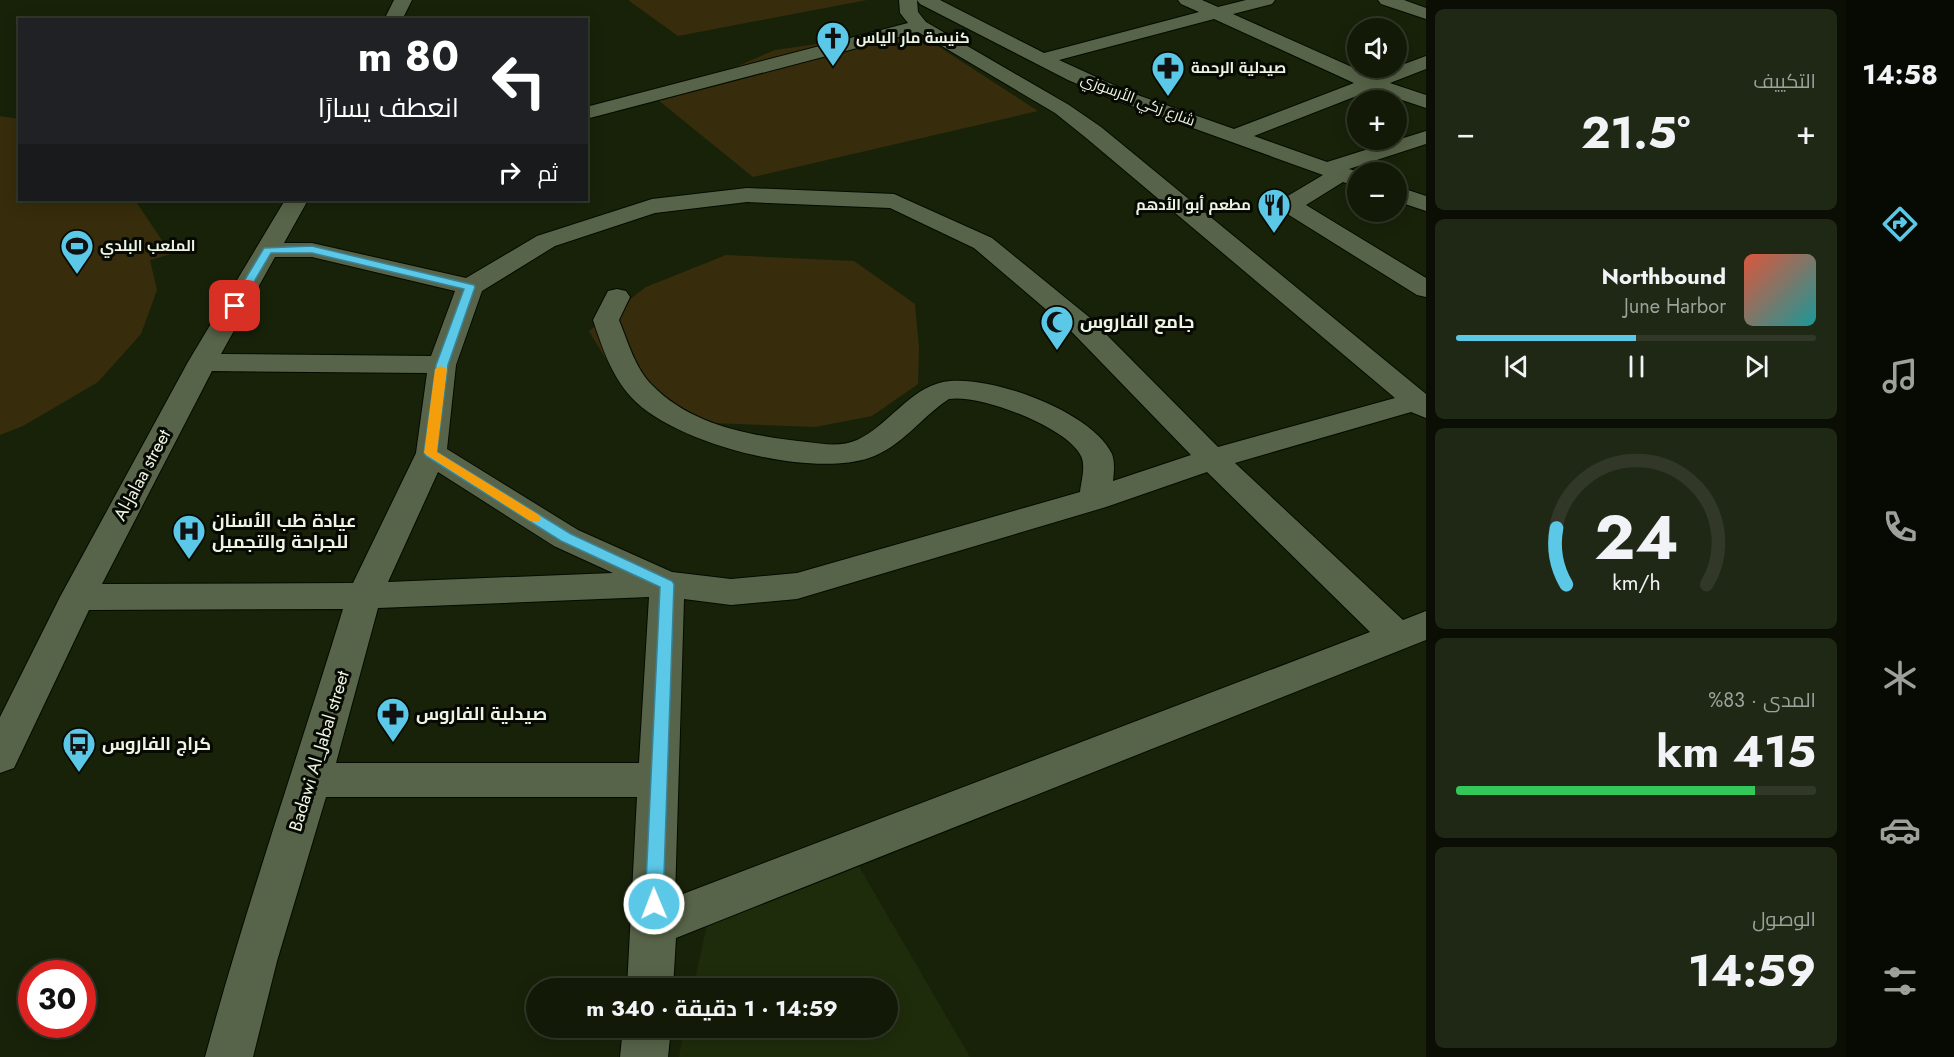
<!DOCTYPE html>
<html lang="ar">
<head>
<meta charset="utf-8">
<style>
  :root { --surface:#121a07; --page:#1f2715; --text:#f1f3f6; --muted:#9ca19b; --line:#313828; --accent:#5ac8e6 }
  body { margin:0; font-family:Jost,Cairo,sans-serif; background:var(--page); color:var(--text); direction:rtl; height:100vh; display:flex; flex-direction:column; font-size:22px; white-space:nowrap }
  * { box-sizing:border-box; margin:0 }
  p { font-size:20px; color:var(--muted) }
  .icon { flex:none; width:33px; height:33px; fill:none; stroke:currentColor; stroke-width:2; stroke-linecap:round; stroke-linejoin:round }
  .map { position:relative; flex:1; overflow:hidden; direction:ltr }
  .sheet { display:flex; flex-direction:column; gap:9px; padding:9px; background:#0a0e04; width:420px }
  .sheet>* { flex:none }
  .banner { position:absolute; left:18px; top:18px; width:570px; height:183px; border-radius:0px; box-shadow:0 3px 15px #0003,0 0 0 2px var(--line); direction:rtl; background:#202124; color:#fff; overflow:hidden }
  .tools { position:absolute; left:1347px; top:18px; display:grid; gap:12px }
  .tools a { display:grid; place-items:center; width:60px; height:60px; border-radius:50%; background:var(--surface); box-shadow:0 3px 15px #0003,0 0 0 2px var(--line); font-size:30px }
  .speed { position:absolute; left:18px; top:960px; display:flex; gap:12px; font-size:30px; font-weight:700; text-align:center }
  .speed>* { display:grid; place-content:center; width:78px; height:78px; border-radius:50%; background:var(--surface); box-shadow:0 3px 15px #0003,0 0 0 2px var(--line); line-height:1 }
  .speed .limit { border:9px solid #d22; background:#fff; color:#111 }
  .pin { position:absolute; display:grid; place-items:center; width:51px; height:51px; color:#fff; margin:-26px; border-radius:12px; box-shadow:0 3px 9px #0006 }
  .me { position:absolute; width:66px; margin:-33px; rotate:359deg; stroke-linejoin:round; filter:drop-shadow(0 0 4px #0008) }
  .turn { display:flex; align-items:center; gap:21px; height:126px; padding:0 30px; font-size:27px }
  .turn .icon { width:78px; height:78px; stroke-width:2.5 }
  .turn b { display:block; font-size:42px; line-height:51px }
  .then { display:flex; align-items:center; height:57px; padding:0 30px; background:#0003; gap:12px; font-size:22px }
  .big { font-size:45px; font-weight:700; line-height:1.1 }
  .sheet .widget { flex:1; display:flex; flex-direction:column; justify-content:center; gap:9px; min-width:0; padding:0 21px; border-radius:9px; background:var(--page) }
  .sheet .dial { align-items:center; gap:0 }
  .dial svg { height:156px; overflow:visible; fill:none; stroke:var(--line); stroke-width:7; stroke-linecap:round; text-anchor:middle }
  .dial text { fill:var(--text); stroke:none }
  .song { display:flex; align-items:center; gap:18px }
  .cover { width:72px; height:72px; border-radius:9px; background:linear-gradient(135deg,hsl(10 70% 55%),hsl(180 70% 35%)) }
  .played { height:6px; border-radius:3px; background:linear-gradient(90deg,var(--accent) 50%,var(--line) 50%) }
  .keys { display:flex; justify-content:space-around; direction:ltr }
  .heat { display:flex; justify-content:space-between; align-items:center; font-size:33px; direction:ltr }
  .charge { height:9px; border-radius:4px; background:linear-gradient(90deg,#34c759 83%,var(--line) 0) }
  .trip { position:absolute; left:526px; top:978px; width:372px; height:60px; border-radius:30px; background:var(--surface); box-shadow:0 3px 15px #0003,0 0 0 2px var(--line); font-weight:700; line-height:60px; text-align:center; direction:rtl }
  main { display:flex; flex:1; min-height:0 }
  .dock { display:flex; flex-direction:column; width:108px; justify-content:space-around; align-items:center; background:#070a03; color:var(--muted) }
  .dock .icon { width:42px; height:42px }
  .dock .active { color:var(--accent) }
  .dock b { font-size:27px; color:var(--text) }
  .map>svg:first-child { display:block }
  .built { fill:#1f2c0b }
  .green { fill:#372d0c }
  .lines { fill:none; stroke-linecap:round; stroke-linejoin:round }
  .minor-casing { stroke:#040b00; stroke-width:2 }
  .minor { fill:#586449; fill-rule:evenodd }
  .route { fill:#5ac8e6; stroke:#3a8296; stroke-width:1.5 }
  .slow { fill:#f59e0b }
  .labels { text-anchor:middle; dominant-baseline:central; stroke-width:6; stroke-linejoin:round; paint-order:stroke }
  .far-poi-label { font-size:15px; font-weight:bold; fill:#edf4e4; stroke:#060a02; text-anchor:start }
  .far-street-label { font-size:15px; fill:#edf4e4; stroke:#060a02 }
  .poi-label { font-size:18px; font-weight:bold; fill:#edf4e4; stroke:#060a02; text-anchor:start }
  .street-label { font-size:18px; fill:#edf4e4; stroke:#060a02 }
</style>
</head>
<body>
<main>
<nav class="dock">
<b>14:58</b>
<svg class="icon active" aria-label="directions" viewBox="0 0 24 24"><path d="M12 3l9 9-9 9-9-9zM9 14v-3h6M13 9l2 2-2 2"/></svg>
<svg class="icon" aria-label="music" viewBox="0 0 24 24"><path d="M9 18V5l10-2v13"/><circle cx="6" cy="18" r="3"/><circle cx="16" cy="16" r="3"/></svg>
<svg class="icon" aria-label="phone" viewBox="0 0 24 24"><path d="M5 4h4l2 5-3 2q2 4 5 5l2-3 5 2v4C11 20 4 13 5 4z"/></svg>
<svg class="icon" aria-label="climate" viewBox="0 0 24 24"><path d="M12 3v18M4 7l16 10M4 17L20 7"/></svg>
<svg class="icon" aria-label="car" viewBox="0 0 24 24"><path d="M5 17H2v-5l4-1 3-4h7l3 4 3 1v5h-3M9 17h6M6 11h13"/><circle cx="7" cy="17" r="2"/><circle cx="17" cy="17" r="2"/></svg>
<svg class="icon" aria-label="filters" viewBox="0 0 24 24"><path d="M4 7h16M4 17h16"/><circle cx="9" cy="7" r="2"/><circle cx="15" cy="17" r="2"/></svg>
</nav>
<section class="sheet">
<div class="widget"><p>التكييف</p>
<div class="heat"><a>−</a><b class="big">21.5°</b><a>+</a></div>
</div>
<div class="widget">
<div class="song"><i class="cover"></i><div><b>Northbound</b><p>June Harbor</p></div></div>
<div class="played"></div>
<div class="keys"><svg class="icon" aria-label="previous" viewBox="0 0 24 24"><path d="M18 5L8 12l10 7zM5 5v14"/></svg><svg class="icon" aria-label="pause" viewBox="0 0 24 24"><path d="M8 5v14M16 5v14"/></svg><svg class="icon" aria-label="next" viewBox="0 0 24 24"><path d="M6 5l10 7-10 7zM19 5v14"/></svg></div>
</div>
<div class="widget dial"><svg viewBox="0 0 100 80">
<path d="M14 69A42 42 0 1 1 86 69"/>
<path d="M14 69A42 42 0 0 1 9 40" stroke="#5ac8e6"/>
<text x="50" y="56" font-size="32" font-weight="700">24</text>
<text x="50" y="72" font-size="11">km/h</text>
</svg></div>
<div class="widget"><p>المدى · 83%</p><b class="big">415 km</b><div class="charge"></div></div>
<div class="widget"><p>الوصول</p><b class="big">14:59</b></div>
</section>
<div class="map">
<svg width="1426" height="1057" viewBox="0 0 1426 1057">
  <rect width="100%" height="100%" fill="#182209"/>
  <path class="built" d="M854,858L970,1057H679L684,1028H888V988H693L709,916Z"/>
  <path class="green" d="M628,0H867L678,36Z
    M913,30L1038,111L753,177L658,100L775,50Z
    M0,116L19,119L20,200H135L171,254L150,260L157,290L141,334L98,382L23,426L0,435Z
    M726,255L854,261L915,304L919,348L918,384L872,416L815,427L712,423L624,389L589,331L646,287Z"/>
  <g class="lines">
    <defs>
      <path id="minor" d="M394,0H412L402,20H384Z
        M899,0H917L918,12L926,22L1069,105L1101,127L1426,394V418L1411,412L1235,463L1403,620L1426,611V640L676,938L673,988H627L637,797H326L277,961L253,1057H205C246,906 297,759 343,609L89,610L14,768L0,773V717L60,597L188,362L285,200H308L284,243H312L466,278L537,236L652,199L747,188L894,194L992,238L1089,317L1218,447L1395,398L1085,137L1055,113L918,32L586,119V107L908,23L900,13ZM747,202L890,208L974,248L1069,329L1191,455L1113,481C1114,473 1115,462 1112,454C1092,411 987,373 943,382C909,389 888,426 857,440C842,447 823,444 807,442C752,436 692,426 652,385C635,368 628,342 619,320L630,297L626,291L617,289L608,291L593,320C602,347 611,375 631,397C674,444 809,478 869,458C902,447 921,417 949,399C980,394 1067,427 1081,456C1086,466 1081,482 1080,492L797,573L731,579L672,572L578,530L447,449L456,365L482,291L555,246L655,213ZM275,257H312L455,291L431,356L221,354ZM212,371L427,373L416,453L353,583L102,584ZM438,472L554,546L613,573L388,582ZM1207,472L1370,632L675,897L684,599L731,605L797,599L1106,507ZM649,597L639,763H336L378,608Z
        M917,0H940L1044,53L1199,12L1181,4L1178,0H1202L1218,7L1246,0H1275L1272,4L1233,14L1372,76L1426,56V69L1390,83L1426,95V108L1372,90L1254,136L1327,162L1426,131V144L1349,169L1359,172L1358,187L1343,182L1306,205L1426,278V297L1417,295L1281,210L1277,205L1281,200L1323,175L1115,100L1068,80L920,4ZM1214,19L1354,83L1234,129L1129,92L1059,60Z
        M1378,0H1404L1426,8V19L1381,4Z
        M1396,186L1426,196V211L1396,201Z
        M623,1028H671L668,1057H620Z"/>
    </defs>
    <use href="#minor" class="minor-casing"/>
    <use href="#minor" class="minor"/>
  </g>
  <path class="route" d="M312,246L474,285L475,287L448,365L437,452L571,534L672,581L674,584L663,904L660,910L654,913L647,910L645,904L660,587L561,541L426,456L424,453L436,365L464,289L312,253H271L238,309H231L229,306L264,248Z"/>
  <path class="slow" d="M441,366L447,369L437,452L539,515L541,518L539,521H530L424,453L435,369Z"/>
  <defs>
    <symbol id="church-pin" viewBox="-11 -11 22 30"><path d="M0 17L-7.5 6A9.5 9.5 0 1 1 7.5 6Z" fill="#5ac8e6" stroke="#060a02"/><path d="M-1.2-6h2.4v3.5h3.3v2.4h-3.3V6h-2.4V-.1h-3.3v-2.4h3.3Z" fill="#111"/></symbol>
    <symbol id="pharmacy-pin" viewBox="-11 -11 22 30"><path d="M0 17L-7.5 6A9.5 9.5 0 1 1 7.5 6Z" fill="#5ac8e6" stroke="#060a02"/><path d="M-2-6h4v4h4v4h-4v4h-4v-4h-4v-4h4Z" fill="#111"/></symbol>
    <symbol id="restaurant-pin" viewBox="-11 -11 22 30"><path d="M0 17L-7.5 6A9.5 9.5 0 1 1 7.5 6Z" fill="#5ac8e6" stroke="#060a02"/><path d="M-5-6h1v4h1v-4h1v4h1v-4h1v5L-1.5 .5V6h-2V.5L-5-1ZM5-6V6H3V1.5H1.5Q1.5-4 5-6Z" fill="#111"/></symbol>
    <symbol id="stadium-pin" viewBox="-11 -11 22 30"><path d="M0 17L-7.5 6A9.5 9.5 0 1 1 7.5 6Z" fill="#5ac8e6" stroke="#060a02"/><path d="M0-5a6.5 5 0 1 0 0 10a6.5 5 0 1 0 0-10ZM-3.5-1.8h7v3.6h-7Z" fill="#111"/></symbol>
    <symbol id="mosque-pin" viewBox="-11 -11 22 30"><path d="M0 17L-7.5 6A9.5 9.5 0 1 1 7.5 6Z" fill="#5ac8e6" stroke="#060a02"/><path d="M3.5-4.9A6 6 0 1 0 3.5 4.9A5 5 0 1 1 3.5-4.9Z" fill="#111"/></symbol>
    <symbol id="hospital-pin" viewBox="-11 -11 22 30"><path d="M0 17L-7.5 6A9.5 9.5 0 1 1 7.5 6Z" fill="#5ac8e6" stroke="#060a02"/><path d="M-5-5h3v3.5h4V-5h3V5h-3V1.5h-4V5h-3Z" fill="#111"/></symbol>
    <symbol id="bus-pin" viewBox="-11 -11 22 30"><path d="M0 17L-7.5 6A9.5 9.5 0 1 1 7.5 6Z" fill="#5ac8e6" stroke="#060a02"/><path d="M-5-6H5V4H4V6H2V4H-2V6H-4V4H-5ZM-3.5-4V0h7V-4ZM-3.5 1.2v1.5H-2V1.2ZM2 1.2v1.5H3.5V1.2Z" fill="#111"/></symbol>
  </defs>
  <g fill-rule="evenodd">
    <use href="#church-pin" x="814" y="19" width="38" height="52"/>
    <use href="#pharmacy-pin" x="1149" y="49" width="38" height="52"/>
    <use href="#restaurant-pin" x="1255" y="186" width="38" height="52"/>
    <use href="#stadium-pin" x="58" y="227" width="38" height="52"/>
    <use href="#mosque-pin" x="1038" y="303" width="38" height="52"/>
    <use href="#hospital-pin" x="170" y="512" width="38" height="52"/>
    <use href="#pharmacy-pin" x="374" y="695" width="38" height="52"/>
    <use href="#bus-pin" x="60" y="725" width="38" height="52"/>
  </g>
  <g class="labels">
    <g class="far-poi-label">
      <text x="856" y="38">كنيسة مار الياس</text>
      <text x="1191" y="68">صيدلية الرحمة</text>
      <text x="1251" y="205" text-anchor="end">مطعم أبو الأدهم</text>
      <text x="100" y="246">الملعب البلدي</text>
    </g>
    <g class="far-street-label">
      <text transform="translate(1138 100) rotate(21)">شارع زكي الأرسوزي</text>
    </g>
    <g class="poi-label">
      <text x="1080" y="322">جامع الفاروس</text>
      <text x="212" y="521">عيادة طب الأسنان<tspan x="212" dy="21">للجراحة والتجميل</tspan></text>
      <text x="416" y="714">صيدلية الفاروس</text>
      <text x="102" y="744">كراج الفاروس</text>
    </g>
    <g class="street-label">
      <text transform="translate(142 475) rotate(-62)">Al-Jalaa street</text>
      <text transform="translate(319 751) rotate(-73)">Badawi Al_Jabal street</text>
    </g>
  </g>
</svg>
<div class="tools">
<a><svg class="icon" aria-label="sound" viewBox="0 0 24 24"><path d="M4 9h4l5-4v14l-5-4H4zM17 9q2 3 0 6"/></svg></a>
<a>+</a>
<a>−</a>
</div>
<div class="speed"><div class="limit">30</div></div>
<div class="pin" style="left:235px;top:306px;background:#d93025"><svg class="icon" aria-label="arrive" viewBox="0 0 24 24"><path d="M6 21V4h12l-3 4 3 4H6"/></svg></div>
<svg class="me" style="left:654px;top:904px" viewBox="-20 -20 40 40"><circle r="17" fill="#5ac8e6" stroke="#fff" stroke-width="3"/><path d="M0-11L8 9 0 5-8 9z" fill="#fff"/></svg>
<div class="trip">14:59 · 1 دقيقة · 340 m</div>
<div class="banner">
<div class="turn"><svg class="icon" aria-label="left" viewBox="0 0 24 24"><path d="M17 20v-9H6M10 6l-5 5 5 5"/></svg><div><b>80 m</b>انعطف يسارًا</div></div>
<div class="then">ثم<svg class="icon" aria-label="right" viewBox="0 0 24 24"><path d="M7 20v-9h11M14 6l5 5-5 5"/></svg></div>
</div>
</div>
</main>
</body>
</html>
